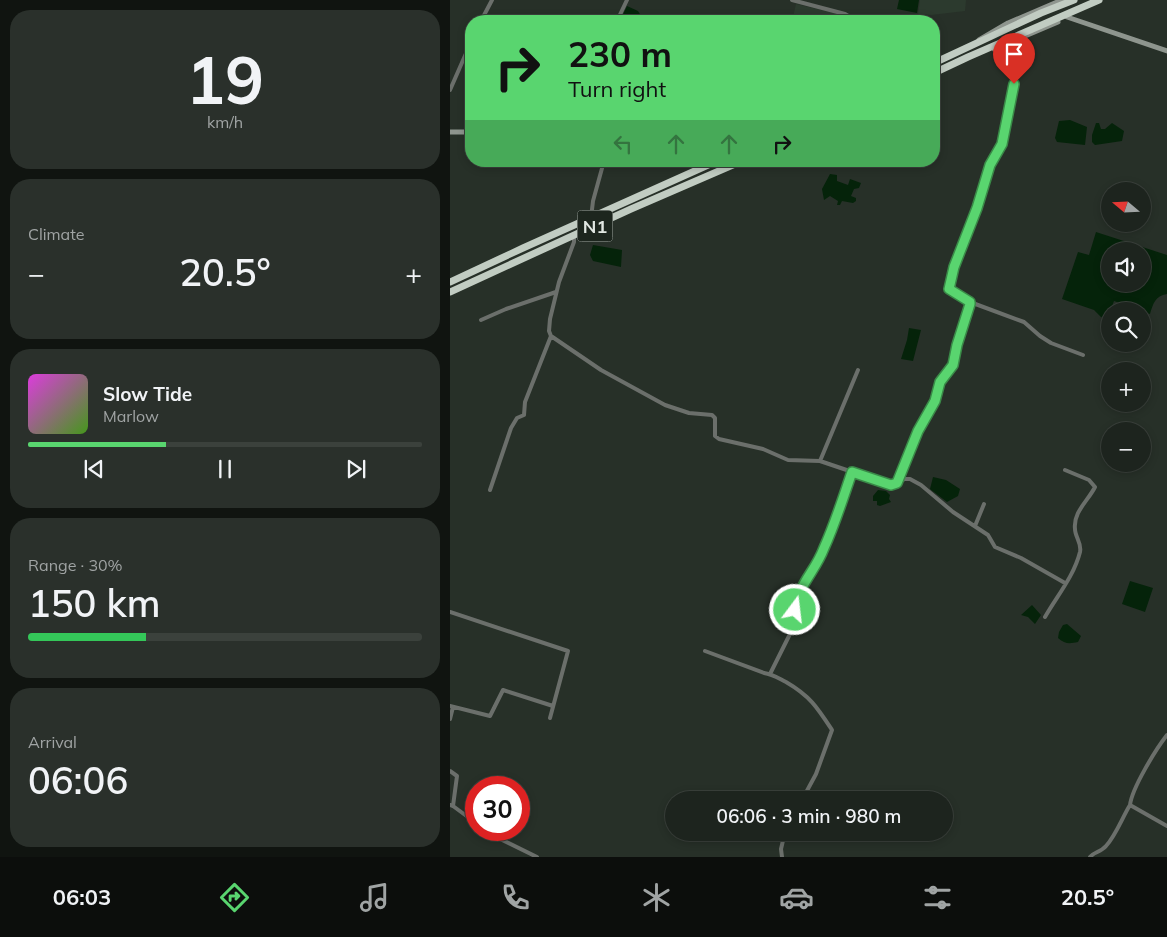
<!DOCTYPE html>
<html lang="en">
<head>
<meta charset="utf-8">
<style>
  :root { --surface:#1d241e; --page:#2a302b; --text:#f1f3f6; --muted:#a0a4a4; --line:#3b413c; --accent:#59d56f }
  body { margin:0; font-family:Mulish,sans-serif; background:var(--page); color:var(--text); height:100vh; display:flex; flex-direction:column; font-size:19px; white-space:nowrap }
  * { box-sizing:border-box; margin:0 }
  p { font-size:16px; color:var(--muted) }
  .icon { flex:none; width:28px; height:28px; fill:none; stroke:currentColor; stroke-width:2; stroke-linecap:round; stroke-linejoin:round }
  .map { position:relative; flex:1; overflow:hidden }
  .panel { display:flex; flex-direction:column; gap:10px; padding:10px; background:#101410; width:450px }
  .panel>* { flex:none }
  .top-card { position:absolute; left:15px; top:15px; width:475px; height:152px; border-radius:20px; box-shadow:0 2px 8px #0003,0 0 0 1px var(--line); background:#59d56f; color:#111; overflow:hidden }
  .needle { width:32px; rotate:289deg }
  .fabs { position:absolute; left:651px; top:182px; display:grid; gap:10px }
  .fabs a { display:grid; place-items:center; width:50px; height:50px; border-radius:50%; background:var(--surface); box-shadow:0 2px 8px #0003,0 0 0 1px var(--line); font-size:25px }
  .speed { position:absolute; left:15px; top:776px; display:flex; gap:10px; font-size:25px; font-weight:700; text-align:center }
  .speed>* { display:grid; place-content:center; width:65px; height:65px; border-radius:50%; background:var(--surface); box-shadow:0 2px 8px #0003,0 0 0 1px var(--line); line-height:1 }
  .speed .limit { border:8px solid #d22; background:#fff; color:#111 }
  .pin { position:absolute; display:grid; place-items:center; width:42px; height:42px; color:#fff; margin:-51px -21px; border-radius:50% 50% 50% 0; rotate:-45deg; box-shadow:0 0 5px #0007 }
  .pin .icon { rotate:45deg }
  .me { position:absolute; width:55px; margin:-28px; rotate:15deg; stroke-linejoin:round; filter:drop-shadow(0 0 4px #0008) }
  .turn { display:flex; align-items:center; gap:18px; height:105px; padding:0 20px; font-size:22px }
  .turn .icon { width:65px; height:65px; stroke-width:2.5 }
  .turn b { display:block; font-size:35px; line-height:42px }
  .lanes { display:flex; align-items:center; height:48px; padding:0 20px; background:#0003; justify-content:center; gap:25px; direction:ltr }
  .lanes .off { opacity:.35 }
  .big { font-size:38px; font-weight:600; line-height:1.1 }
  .panel .widget { flex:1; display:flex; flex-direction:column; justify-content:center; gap:8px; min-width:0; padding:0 18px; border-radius:20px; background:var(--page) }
  .panel .dial { align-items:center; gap:0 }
  .dial b { font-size:65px; line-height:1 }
  .song { display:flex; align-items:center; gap:15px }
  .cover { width:60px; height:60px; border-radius:8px; background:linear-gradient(135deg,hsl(300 70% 55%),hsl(100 70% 35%)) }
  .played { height:5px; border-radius:2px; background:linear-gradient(90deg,var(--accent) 35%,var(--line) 35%) }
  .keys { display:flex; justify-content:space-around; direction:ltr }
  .heat { display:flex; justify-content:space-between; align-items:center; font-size:28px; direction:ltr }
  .charge { height:8px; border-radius:4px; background:linear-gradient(90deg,#34c759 30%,var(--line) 0) }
  .trip { position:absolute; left:215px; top:791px; width:288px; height:50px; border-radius:25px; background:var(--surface); box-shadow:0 2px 8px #0003,0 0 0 1px var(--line); font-weight:600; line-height:50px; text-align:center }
  .menu { display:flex; height:80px; justify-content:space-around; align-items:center; background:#0c0e0c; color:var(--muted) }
  .menu .icon { width:35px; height:35px }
  .menu .active { color:var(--accent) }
  .menu b { font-size:22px; color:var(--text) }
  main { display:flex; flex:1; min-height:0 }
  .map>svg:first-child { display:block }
  .built { fill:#2c3a2e }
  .water { fill:#05230a; fill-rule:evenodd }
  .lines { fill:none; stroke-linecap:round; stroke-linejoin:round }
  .street { stroke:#6b6f6b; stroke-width:4 }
  .secondary { stroke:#8e958e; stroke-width:5 }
  .highway { stroke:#c1ccc2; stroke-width:7 }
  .route-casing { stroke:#3a8a48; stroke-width:12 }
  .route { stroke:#59d56f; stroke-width:9 }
  .labels { text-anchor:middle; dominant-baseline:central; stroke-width:5; stroke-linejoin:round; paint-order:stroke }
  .shield { fill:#1d261e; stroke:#a6ada7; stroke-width:1 }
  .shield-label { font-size:18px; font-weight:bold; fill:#e1e7e2 }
</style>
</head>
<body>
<main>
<section class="panel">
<div class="widget dial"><b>19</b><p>km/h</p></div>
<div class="widget"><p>Climate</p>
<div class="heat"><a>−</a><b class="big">20.5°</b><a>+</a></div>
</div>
<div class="widget">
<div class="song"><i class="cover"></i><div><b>Slow Tide</b><p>Marlow</p></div></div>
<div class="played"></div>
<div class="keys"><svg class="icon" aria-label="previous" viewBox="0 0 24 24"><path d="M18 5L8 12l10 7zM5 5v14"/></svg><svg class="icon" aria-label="pause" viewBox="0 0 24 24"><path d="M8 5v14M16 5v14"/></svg><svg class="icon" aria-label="next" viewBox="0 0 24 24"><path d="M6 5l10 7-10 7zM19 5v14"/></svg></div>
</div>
<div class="widget"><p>Range · 30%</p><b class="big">150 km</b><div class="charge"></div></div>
<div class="widget"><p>Arrival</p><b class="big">06:06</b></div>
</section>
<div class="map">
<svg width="717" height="857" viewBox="0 0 717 857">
  <rect width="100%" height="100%" fill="#273028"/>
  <path class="built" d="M470,0H516L515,11L481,15L468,14Z
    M346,4L397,16L404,21H342Z"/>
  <path class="water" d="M449,0H469L467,13L447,9Z
    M177,6L188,11L193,19L192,21H170Z
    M620,120L637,127L635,145L607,142L605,138L609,121Z
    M646,123H649L651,129H655L662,123L674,131L672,141L645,145L642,142V135Z
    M380,174L387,175V181L398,185L400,179L411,183L409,188L404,189L401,196L406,198V201L403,203L392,201L390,205H387L388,201L380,196L374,200L372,189Z
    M646,232L717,255V294C705,296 703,304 700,314L664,301L657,320L651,317L644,310L612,299L628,252L639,255ZM660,251H692V284H660Z
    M143,245L172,250L171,267L143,261L140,255Z
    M459,328L471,330L463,361L451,359L457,340Z
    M483,477L496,480L510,489L508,496L497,502L480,489Z
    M428,490L436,491L440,495L439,499L441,502L430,506L427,505V501H423V496Z
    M680,581L703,588L695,612L672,604Z
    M582,605L591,615L585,624L578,617L571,615Z
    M617,624L631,636L628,642C619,644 615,644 608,638L609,632L613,625Z"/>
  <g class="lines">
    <path class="street" d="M342,0L395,14L407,21
      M31,21L42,0
      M167,21L177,0
      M0,90L21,42
      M141,218L143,201L154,161
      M124,236V242L109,282L100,319L99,331L101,336L151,370L215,405L239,413L262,415L265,418V436L269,439L313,449L338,460L370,461L441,485L455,479H460L471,485L503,512L538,535L545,547L571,558L615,583
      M520,302L574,322L590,336L601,343L633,355
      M31,320L56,309L106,292
      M370,461L408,370
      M447,483L468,431L485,401L490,382L503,365L507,345L520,304V302L499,289L504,267L527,208L540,165L552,144L568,67L572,38
      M40,490L61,428L67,418L74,415L75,402L101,336
      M525,526L534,504
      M0,612L118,651L100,718
      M595,617C607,596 624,576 630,552C632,543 625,537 625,529C623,512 638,501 645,487L639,480L615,470
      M255,651L314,673C322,674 328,678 336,682C360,696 367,707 382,730L366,774L352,800
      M320,674L343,628L347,597L351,587L361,574L374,550L401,472
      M0,706L40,716L53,690L103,706
      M0,719L3,707
      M0,771L7,776L3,806
      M0,805L3,806L26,823
      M680,805L717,826
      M35,830L42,835L87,857
      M332,857L331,849L335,832
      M640,857C644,852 651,852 656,846C666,835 672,818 680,805C682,788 706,749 717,735"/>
    <path class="secondary" d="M617,17L717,51
      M529,40L558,23L612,0
      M544,49L608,22
      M0,132H21"/>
    <path class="highway" d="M484,63L591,13L624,0
      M484,73L518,57L649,0
      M0,282L73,248L267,161
      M0,292L181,209L292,161"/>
  </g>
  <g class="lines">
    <defs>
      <path id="route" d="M345,610C349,583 365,572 374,548C385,524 393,498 402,472L441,485L447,483L468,431L485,401L490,382L503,365L507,345L520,304V302L499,289L504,267L527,208L540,165L552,144L564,84"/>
    </defs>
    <use href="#route" class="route-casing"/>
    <use href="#route" class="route"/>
  </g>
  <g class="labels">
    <rect class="shield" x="127.5" y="210.5" width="35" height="31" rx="4"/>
    <g class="shield-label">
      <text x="145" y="226">N1</text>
    </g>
  </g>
</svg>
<div class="fabs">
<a><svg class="needle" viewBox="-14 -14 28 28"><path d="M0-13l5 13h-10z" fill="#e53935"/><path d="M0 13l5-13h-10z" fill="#a0a4a4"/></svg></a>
<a><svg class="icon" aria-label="sound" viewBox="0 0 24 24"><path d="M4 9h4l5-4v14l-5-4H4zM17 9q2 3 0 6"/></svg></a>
<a><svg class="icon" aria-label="search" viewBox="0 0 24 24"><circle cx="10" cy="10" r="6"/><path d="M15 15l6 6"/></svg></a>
<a>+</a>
<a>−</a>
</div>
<div class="speed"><div class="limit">30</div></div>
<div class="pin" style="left:564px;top:84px;background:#d93025"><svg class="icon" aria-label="arrive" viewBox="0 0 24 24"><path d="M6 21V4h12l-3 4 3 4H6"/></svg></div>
<svg class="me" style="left:345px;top:610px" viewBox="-20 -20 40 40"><circle r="17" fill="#59d56f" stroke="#fff" stroke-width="3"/><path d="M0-11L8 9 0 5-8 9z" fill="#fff"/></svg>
<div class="trip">06:06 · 3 min · 980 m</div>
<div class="top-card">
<div class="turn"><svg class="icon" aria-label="right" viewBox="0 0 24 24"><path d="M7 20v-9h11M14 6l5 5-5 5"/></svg><div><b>230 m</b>Turn right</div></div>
<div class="lanes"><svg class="icon off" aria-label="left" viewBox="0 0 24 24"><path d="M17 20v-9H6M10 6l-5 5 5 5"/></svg><svg class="icon off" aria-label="ahead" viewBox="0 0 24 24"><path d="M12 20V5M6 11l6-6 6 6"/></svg><svg class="icon off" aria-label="ahead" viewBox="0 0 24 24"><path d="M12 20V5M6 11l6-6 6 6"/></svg><svg class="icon" aria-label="right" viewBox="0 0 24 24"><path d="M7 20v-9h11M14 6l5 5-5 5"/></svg></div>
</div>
</div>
</main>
<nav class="menu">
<b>06:03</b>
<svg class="icon active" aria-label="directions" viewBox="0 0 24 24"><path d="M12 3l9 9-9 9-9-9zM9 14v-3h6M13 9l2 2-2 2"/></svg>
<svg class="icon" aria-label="music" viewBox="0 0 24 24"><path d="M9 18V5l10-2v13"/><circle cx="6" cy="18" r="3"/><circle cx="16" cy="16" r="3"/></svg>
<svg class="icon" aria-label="phone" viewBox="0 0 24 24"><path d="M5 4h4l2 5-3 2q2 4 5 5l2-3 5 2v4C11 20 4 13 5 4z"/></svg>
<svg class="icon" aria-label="climate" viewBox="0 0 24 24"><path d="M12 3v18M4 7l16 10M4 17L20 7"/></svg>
<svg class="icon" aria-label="car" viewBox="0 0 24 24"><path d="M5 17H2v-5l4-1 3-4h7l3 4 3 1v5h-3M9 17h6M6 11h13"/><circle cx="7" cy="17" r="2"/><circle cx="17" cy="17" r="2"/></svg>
<svg class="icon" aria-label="filters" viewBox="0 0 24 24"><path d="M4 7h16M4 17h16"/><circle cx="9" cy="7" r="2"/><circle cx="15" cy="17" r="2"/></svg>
<b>20.5°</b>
</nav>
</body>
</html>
